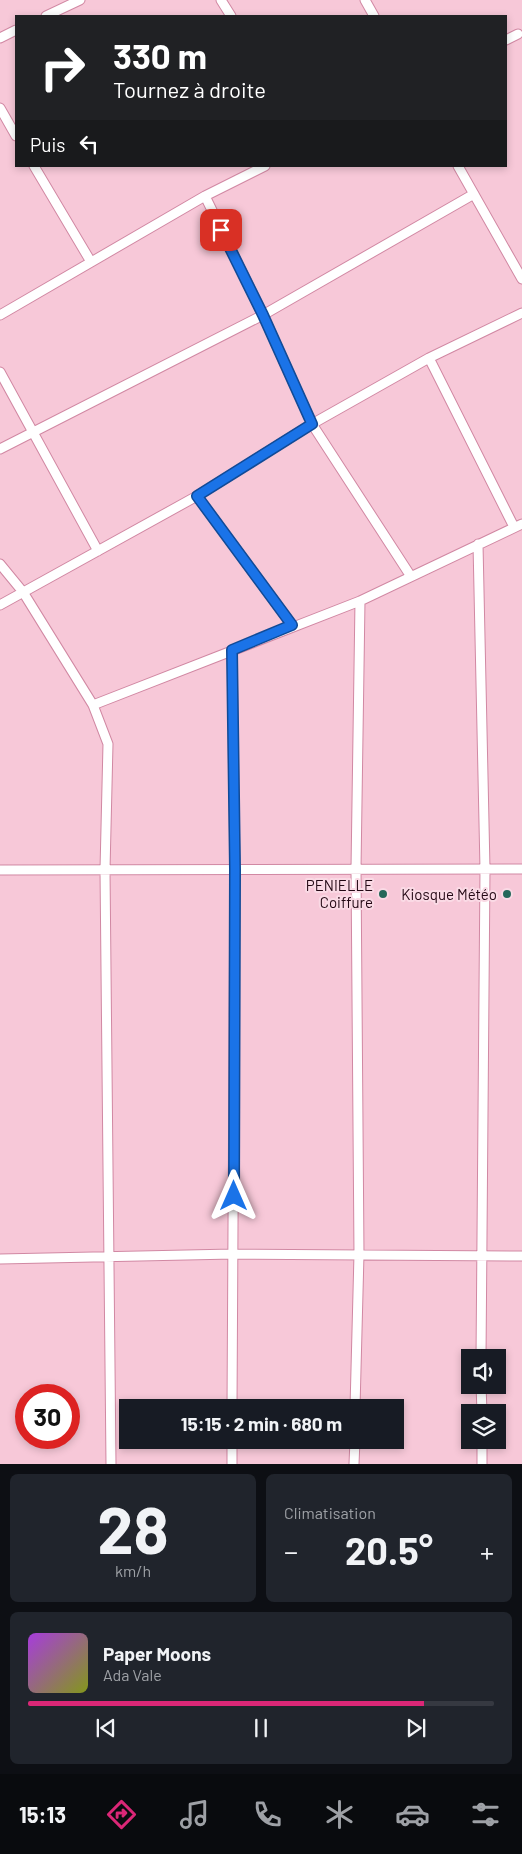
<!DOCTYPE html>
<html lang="fr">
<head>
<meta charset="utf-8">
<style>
  :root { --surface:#171b24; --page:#20242c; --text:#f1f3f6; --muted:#9ea1a6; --line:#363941; --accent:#db2777 }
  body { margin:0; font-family:Barlow,sans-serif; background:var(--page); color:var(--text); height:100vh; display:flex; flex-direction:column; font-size:19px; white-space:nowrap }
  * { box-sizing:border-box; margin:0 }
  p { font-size:16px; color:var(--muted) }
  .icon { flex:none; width:28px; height:28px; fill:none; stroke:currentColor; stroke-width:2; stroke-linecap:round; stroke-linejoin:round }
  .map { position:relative; height:1464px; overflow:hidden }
  .drawer { display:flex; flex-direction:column; gap:10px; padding:10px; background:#0d0f14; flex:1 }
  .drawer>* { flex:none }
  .hud { position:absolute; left:15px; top:15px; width:492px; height:152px; border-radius:0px; box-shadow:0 2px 8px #0003; background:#202124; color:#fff; overflow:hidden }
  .buttons { position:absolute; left:461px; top:1349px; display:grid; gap:10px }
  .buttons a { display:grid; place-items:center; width:45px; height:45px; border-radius:0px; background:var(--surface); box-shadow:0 2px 8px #0003; font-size:25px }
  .speed { position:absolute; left:15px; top:1384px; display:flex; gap:10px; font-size:25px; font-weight:700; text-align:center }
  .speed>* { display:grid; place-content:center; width:65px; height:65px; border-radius:50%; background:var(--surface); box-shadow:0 2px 8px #0003; line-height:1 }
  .speed .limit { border:8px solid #d22; background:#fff; color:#111 }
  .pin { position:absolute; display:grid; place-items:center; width:42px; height:42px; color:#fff; margin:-21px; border-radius:10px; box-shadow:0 2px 8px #0006 }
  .me { position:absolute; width:55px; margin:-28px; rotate:0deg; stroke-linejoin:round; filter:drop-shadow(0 0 4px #0008) }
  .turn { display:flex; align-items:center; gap:18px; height:105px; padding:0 15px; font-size:22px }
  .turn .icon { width:65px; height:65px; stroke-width:2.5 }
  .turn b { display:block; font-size:35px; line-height:42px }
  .then { display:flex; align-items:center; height:48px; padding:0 15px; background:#0003; gap:10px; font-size:19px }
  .big { font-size:38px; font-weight:700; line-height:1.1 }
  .drawer .widget { flex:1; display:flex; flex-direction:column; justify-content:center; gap:8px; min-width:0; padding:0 18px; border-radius:8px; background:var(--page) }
  .drawer .dial { align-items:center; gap:0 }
  .dial b { font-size:65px; line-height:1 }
  .song { display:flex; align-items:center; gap:15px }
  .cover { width:60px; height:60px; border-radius:8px; background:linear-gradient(135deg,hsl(280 70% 55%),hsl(70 70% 35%)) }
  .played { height:5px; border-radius:2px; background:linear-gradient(90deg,var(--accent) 85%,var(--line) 85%) }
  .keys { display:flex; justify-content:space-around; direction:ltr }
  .heat { display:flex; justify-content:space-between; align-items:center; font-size:28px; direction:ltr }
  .drawer .tiles { flex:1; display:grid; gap:10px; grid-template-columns:1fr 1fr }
  .widget:last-child { grid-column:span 2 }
  .trip { position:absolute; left:119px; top:1399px; width:285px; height:50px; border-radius:0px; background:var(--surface); box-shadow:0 2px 8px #0003; font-weight:700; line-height:50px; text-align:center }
  .menu { display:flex; height:80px; justify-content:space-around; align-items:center; background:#090b0e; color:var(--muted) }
  .menu .icon { width:35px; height:35px }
  .menu .active { color:var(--accent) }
  .menu b { font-size:22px; color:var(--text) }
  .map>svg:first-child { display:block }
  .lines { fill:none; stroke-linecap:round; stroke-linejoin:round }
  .minor-casing { stroke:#d188a3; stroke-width:11 }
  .minor { stroke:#fff; stroke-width:9 }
  .route-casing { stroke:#114b97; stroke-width:12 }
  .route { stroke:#1a73e8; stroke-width:9 }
  .poi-dot { fill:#25685a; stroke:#fadae5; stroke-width:2 }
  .labels { text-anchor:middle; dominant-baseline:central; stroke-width:4; stroke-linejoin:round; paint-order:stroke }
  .poi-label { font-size:15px; fill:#230814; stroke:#fadae5; text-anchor:end }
</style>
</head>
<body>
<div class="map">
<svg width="522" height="1464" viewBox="0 0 522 1464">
  <rect width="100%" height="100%" fill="#f7c8d8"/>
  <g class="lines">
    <defs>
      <path id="minor" d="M221,0L231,16
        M365,0L374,16
        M46,16L80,0
        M0,38L16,30
        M506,40L518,34
        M0,108L16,136
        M34,166L91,262
        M458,166L522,279
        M205,196L263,315L312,424L410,575
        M0,315L205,196L265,166
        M429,358L514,527
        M0,372L98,551
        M0,449L263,315L474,194
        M197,496L292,625
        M478,544L485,869L481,1358
        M0,564L23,592L93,705L108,744L105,870L111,1464
        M0,605L197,496L312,424L429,358L522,313
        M232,650L235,869L232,1408
        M93,705L360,601L522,524
        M0,870L522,869
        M0,1259L233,1254L522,1256
        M481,1385L482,1412
        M355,1408L359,1254L356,869L360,601
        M482,1440V1464
        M232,1464V1440
        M354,1464L355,1440"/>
    </defs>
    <use href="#minor" class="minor-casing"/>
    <use href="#minor" class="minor"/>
  </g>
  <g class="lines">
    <defs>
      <path id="route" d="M221,230L263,315L312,424L197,496L292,625L232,650L235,869L234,1196"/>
    </defs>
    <use href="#route" class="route-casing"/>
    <use href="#route" class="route"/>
  </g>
  <g class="poi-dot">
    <circle cx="383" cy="894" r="5"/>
    <circle cx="507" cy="894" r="5"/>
  </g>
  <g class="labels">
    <g class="poi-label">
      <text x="373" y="885">PENIELLE<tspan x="373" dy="17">Coiffure</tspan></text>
      <text x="497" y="894">Kiosque Météo</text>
    </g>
  </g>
</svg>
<div class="buttons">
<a><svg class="icon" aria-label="sound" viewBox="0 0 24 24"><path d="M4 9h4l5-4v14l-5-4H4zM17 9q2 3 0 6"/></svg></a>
<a><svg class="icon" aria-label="layers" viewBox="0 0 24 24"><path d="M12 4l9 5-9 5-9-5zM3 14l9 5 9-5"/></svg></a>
</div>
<div class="speed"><div class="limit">30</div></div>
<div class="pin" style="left:221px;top:230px;background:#d93025"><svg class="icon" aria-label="arrive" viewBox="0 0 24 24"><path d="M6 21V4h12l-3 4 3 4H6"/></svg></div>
<svg class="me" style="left:234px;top:1196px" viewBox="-20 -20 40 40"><path d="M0-17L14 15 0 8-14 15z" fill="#1a73e8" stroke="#fff" stroke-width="4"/></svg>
<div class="trip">15:15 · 2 min · 680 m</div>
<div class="hud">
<div class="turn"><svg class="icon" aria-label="right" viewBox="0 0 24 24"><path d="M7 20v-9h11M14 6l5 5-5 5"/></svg><div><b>330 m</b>Tournez à droite</div></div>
<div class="then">Puis<svg class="icon" aria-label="left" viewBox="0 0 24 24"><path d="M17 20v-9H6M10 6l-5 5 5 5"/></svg></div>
</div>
</div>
<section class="drawer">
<div class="tiles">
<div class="widget dial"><b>28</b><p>km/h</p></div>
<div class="widget"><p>Climatisation</p>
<div class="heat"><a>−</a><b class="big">20.5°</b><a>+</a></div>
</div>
<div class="widget">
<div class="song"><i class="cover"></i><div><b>Paper Moons</b><p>Ada Vale</p></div></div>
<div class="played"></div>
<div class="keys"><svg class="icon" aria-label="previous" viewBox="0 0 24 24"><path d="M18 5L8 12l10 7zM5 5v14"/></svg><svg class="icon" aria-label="pause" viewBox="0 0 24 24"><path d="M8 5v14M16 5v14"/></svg><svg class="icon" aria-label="next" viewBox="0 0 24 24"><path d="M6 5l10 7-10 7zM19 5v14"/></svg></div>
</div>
</div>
</section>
<nav class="menu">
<b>15:13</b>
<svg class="icon active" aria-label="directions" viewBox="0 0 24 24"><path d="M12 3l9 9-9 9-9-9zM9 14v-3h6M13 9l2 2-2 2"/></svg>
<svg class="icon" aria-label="music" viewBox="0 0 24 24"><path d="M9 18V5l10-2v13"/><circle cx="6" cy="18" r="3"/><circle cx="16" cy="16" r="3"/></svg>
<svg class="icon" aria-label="phone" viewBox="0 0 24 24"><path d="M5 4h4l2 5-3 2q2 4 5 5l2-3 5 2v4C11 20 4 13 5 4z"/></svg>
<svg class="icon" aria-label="climate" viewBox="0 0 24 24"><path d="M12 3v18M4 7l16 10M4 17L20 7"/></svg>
<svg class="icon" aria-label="car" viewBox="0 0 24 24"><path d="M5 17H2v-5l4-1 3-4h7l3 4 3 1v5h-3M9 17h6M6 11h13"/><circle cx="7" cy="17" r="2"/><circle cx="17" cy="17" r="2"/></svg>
<svg class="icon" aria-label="filters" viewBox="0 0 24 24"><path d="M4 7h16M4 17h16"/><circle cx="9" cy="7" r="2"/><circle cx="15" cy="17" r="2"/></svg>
</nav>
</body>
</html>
